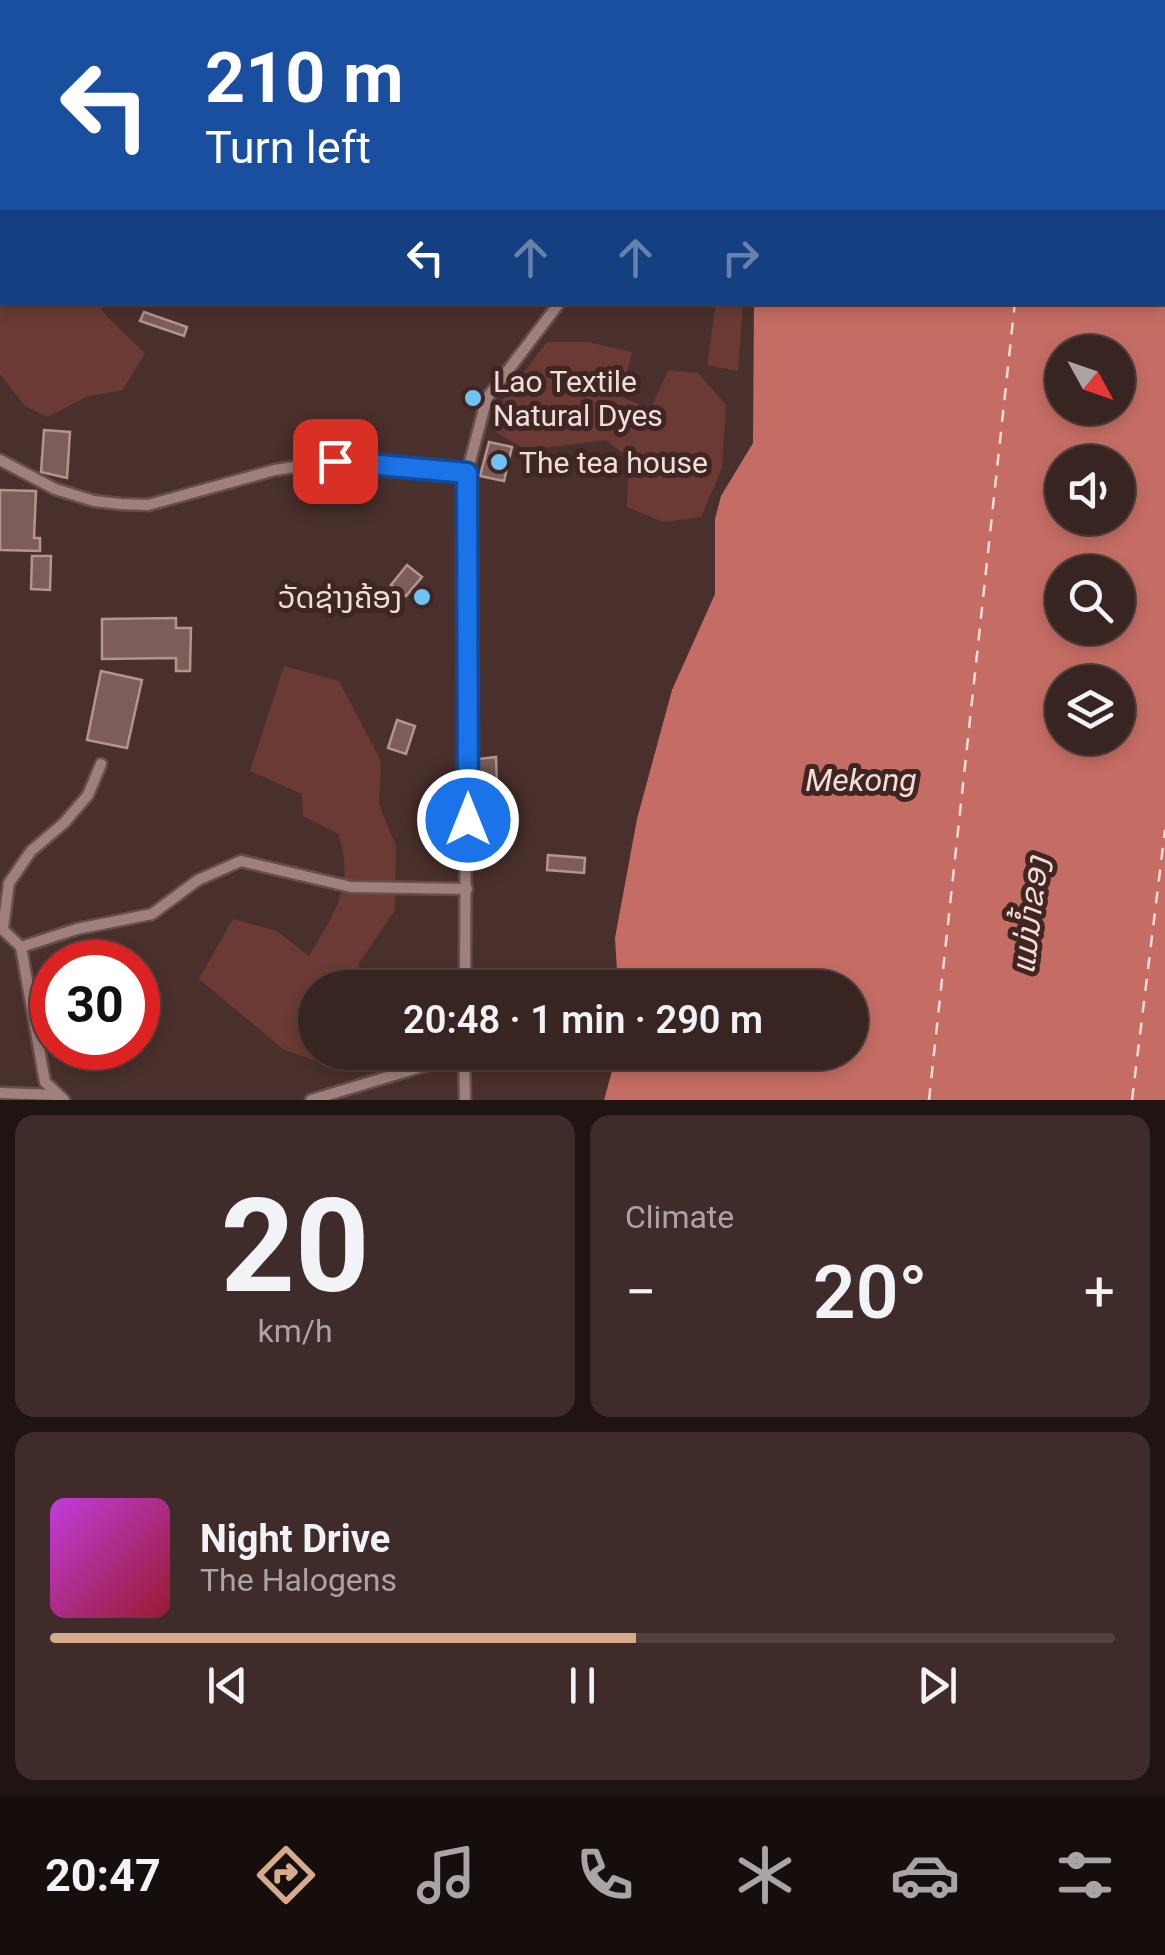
<!DOCTYPE html>
<html lang="en">
<head>
<meta charset="utf-8">
<style>
  :root { --surface:#382421; --page:#3f2c2a; --text:#f1f3f6; --muted:#aba4a5; --line:#52413f; --accent:#d6ab8b }
  body { margin:0; font-family:Roboto,"Noto Sans Lao",sans-serif; background:var(--page); color:var(--text); height:100vh; display:flex; flex-direction:column; font-size:38px; white-space:nowrap }
  * { box-sizing:border-box; margin:0 }
  p { font-size:32px; color:var(--muted) }
  .icon { flex:none; width:55px; height:55px; fill:none; stroke:currentColor; stroke-width:2; stroke-linecap:round; stroke-linejoin:round }
  .map { position:relative; height:1100px; overflow:hidden }
  .details { display:flex; flex-direction:column; gap:15px; padding:15px; background:#1f1412; flex:1 }
  .details>* { flex:none }
  .top-card { position:absolute; left:0px; top:0px; width:1165px; height:305px; box-shadow:0 5px 15px #0003,0 0 0 2px var(--line); background:#1a4fa0; color:#fff; overflow:hidden }
  .needle { width:65px; rotate:130deg }
  .buttons { position:absolute; left:1045px; top:335px; display:grid; gap:20px }
  .buttons a { display:grid; place-items:center; width:90px; height:90px; border-radius:50%; background:var(--surface); box-shadow:0 5px 15px #0003,0 0 0 2px var(--line); font-size:50px }
  .speed { position:absolute; left:30px; top:940px; display:flex; gap:20px; font-size:50px; font-weight:700; text-align:center }
  .speed>* { display:grid; place-content:center; width:130px; height:130px; border-radius:50%; background:var(--surface); box-shadow:0 5px 15px #0003,0 0 0 2px var(--line); line-height:1 }
  .speed .limit { border:15px solid #d22; background:#fff; color:#111 }
  .pin { position:absolute; display:grid; place-items:center; width:85px; height:85px; color:#fff; margin:-42px; border-radius:20px; box-shadow:0 5px 15px #0006 }
  .me { position:absolute; width:110px; margin:-55px; rotate:0deg; stroke-linejoin:round; filter:drop-shadow(0 0 8px #0008) }
  .turn { display:flex; align-items:center; gap:35px; height:210px; padding:0 40px; font-size:45px }
  .turn .icon { width:130px; height:130px; stroke-width:2.5 }
  .turn b { display:block; font-size:70px; line-height:85px }
  .lanes { display:flex; align-items:center; height:95px; padding:0 40px; background:#0003; justify-content:center; gap:50px; direction:ltr }
  .lanes .off { opacity:.35 }
  .big { font-size:75px; font-weight:600; line-height:1.1 }
  .details .tile { flex:1; display:flex; flex-direction:column; justify-content:center; gap:15px; min-width:0; padding:0 35px; border-radius:20px; background:var(--page) }
  .details .dial { align-items:center; gap:0 }
  .dial b { font-size:130px; line-height:1 }
  .song { display:flex; align-items:center; gap:30px }
  .cover { width:120px; height:120px; border-radius:15px; background:linear-gradient(135deg,hsl(290 70% 55%),hsl(350 70% 35%)) }
  .played { height:10px; border-radius:5px; background:linear-gradient(90deg,var(--accent) 55%,var(--line) 55%) }
  .keys { display:flex; justify-content:space-around; direction:ltr }
  .heat { display:flex; justify-content:space-between; align-items:center; font-size:55px; direction:ltr }
  .details .tiles { flex:1; display:grid; gap:15px; grid-template-columns:1fr 1fr }
  .tile:last-child { grid-column:span 2 }
  .trip { position:absolute; left:298px; top:970px; width:570px; height:100px; border-radius:50px; background:var(--surface); box-shadow:0 5px 15px #0003,0 0 0 2px var(--line); font-weight:600; line-height:100px; text-align:center }
  .tab-bar { display:flex; height:160px; justify-content:space-around; align-items:center; background:#160e0d; color:var(--muted) }
  .tab-bar .icon { width:70px; height:70px }
  .tab-bar .active { color:var(--accent) }
  .tab-bar b { font-size:45px; color:var(--text) }
  .map>svg:first-child { display:block }
  .green { fill:#6b3a35 }
  .water { fill:#c56d64; fill-rule:evenodd }
  .lines { fill:none; stroke-linecap:round; stroke-linejoin:round }
  .ferry { stroke:#f4dbd7; stroke-width:2.5; stroke-dasharray:12 10; stroke-linecap:butt }
  .building { fill:#7b5d59; stroke:#b4948f; stroke-width:2.5 }
  .street-casing { stroke:#654f4c; stroke-width:15 }
  .street { stroke:#a0807c; stroke-width:10 }
  .route-casing { stroke:#114b97; stroke-width:25 }
  .route { stroke:#1a73e8; stroke-width:18 }
  .poi-dot { fill:#6fc2f4; stroke:#3f2623; stroke-width:4 }
  .labels { text-anchor:middle; dominant-baseline:central; stroke-width:10; stroke-linejoin:round; paint-order:stroke }
  .poi-label { font-size:30px; fill:#f0dedc; stroke:#3f2623; text-anchor:start }
  .water-label { font-size:32px; font-style:italic; fill:#f4dbd7; stroke:#3f2623 }
</style>
</head>
<body>
<div class="map">
<svg width="1165" height="1100" viewBox="0 0 1165 1100">
  <rect width="100%" height="100%" fill="#4a302c"/>
  <path class="green" d="M0,80L2,302L98,303L106,316L145,353L123,390L86,397L48,417L25,406L0,374Z
    M716,303H743L738,371L707,365Z
    M547,342H588L632,352L621,397L651,409L668,370L698,373L726,405L722,468L701,517L663,522L627,507L629,458L606,440L527,450L492,430L498,407Z
    M284,666L339,681L381,761L379,805L396,846L395,910L359,963L360,987L315,988V1052L357,1053L321,1063L283,1049L199,979L233,919L277,931L309,956C334,913 356,885 338,834L303,816L302,794L250,771Z"/>
  <path class="water" d="M833,0H1165V1100H604L617,1053L850,1052V988L618,987L615,938L637,819L672,690L715,594V519L721,496L753,443L754,303L1162,302V2ZM1062,352H1118V408H1062ZM1062,462H1118V518H1062ZM1062,572H1118V628H1062ZM1062,682H1118V738H1062Z"/>
  <g class="lines">
    <path class="ferry" d="M1065,2V0
      M929,1100L1015,302
      M1132,1100L1165,830"/>
  </g>
  <path class="building" d="M144,312L187,327L184,336L140,321Z
    M44,430L70,432L67,478L41,472Z
    M489,442L512,447L504,481L480,476Z
    M0,490L36,491L34,538H40V551L0,550Z
    M32,556H51L50,590L31,589Z
    M407,565L422,577L406,596L391,585Z
    M176,618V628H191L190,671H176V658L102,659V619Z
    M101,671L142,680L127,748L87,740Z
    M397,720L415,726L406,754L388,748Z
    M496,757L497,785L479,787L478,759Z
    M548,855L585,858L584,873L547,870Z"/>
  <g class="lines">
    <defs>
      <path id="street" d="M379,0L381,2
        M702,2L703,0
        M0,460L55,489L94,501L121,504L148,505L275,470L335,461L467,473
        M0,927L21,947L45,1082L64,1100
        M3,928L9,883L31,851L64,823L88,795L101,764
        M21,947L77,929L152,914L198,880L241,861L351,887L467,889
        M465,988L467,473L487,398L560,302
        M464,1052L465,1100
        M0,1093L57,1095
        M311,1100L464,1054"/>
    </defs>
    <use href="#street" class="street-casing"/>
    <use href="#street" class="street"/>
  </g>
  <g class="lines">
    <defs>
      <path id="route" d="M335,461L467,473L468,820"/>
    </defs>
    <use href="#route" class="route-casing"/>
    <use href="#route" class="route"/>
  </g>
  <g class="poi-dot">
    <circle cx="473" cy="398" r="10"/>
    <circle cx="499" cy="462" r="10"/>
    <circle cx="422" cy="597" r="10"/>
  </g>
  <g class="labels">
    <g class="poi-label">
      <text x="493" y="381">Lao Textile<tspan x="493" dy="34">Natural Dyes</tspan></text>
      <text x="519" y="462">The tea house</text>
      <text x="402" y="597" text-anchor="end">ວັດຊ່າງຄ້ອງ</text>
    </g>
    <g class="water-label">
      <text x="861" y="780">Mekong</text>
      <text transform="translate(1030 915) rotate(-83)">ແມ່ນ້ຳຂອງ</text>
    </g>
  </g>
</svg>
<div class="buttons">
<a><svg class="needle" viewBox="-14 -14 28 28"><path d="M0-13l5 13h-10z" fill="#e53935"/><path d="M0 13l5-13h-10z" fill="#aba4a5"/></svg></a>
<a><svg class="icon" aria-label="sound" viewBox="0 0 24 24"><path d="M4 9h4l5-4v14l-5-4H4zM17 9q2 3 0 6"/></svg></a>
<a><svg class="icon" aria-label="search" viewBox="0 0 24 24"><circle cx="10" cy="10" r="6"/><path d="M15 15l6 6"/></svg></a>
<a><svg class="icon" aria-label="layers" viewBox="0 0 24 24"><path d="M12 4l9 5-9 5-9-5zM3 14l9 5 9-5"/></svg></a>
</div>
<div class="speed"><div class="limit">30</div></div>
<div class="pin" style="left:335px;top:461px;background:#d93025"><svg class="icon" aria-label="arrive" viewBox="0 0 24 24"><path d="M6 21V4h12l-3 4 3 4H6"/></svg></div>
<svg class="me" style="left:468px;top:820px" viewBox="-20 -20 40 40"><circle r="17" fill="#1a73e8" stroke="#fff" stroke-width="3"/><path d="M0-11L8 9 0 5-8 9z" fill="#fff"/></svg>
<div class="trip">20:48 · 1 min · 290 m</div>
<div class="top-card">
<div class="turn"><svg class="icon" aria-label="left" viewBox="0 0 24 24"><path d="M17 20v-9H6M10 6l-5 5 5 5"/></svg><div><b>210 m</b>Turn left</div></div>
<div class="lanes"><svg class="icon" aria-label="left" viewBox="0 0 24 24"><path d="M17 20v-9H6M10 6l-5 5 5 5"/></svg><svg class="icon off" aria-label="ahead" viewBox="0 0 24 24"><path d="M12 20V5M6 11l6-6 6 6"/></svg><svg class="icon off" aria-label="ahead" viewBox="0 0 24 24"><path d="M12 20V5M6 11l6-6 6 6"/></svg><svg class="icon off" aria-label="right" viewBox="0 0 24 24"><path d="M7 20v-9h11M14 6l5 5-5 5"/></svg></div>
</div>
</div>
<section class="details">
<div class="tiles">
<div class="tile dial"><b>20</b><p>km/h</p></div>
<div class="tile"><p>Climate</p>
<div class="heat"><a>−</a><b class="big">20°</b><a>+</a></div>
</div>
<div class="tile">
<div class="song"><i class="cover"></i><div><b>Night Drive</b><p>The Halogens</p></div></div>
<div class="played"></div>
<div class="keys"><svg class="icon" aria-label="previous" viewBox="0 0 24 24"><path d="M18 5L8 12l10 7zM5 5v14"/></svg><svg class="icon" aria-label="pause" viewBox="0 0 24 24"><path d="M8 5v14M16 5v14"/></svg><svg class="icon" aria-label="next" viewBox="0 0 24 24"><path d="M6 5l10 7-10 7zM19 5v14"/></svg></div>
</div>
</div>
</section>
<nav class="tab-bar">
<b>20:47</b>
<svg class="icon active" aria-label="directions" viewBox="0 0 24 24"><path d="M12 3l9 9-9 9-9-9zM9 14v-3h6M13 9l2 2-2 2"/></svg>
<svg class="icon" aria-label="music" viewBox="0 0 24 24"><path d="M9 18V5l10-2v13"/><circle cx="6" cy="18" r="3"/><circle cx="16" cy="16" r="3"/></svg>
<svg class="icon" aria-label="phone" viewBox="0 0 24 24"><path d="M5 4h4l2 5-3 2q2 4 5 5l2-3 5 2v4C11 20 4 13 5 4z"/></svg>
<svg class="icon" aria-label="climate" viewBox="0 0 24 24"><path d="M12 3v18M4 7l16 10M4 17L20 7"/></svg>
<svg class="icon" aria-label="car" viewBox="0 0 24 24"><path d="M5 17H2v-5l4-1 3-4h7l3 4 3 1v5h-3M9 17h6M6 11h13"/><circle cx="7" cy="17" r="2"/><circle cx="17" cy="17" r="2"/></svg>
<svg class="icon" aria-label="filters" viewBox="0 0 24 24"><path d="M4 7h16M4 17h16"/><circle cx="9" cy="7" r="2"/><circle cx="15" cy="17" r="2"/></svg>
</nav>
</body>
</html>
